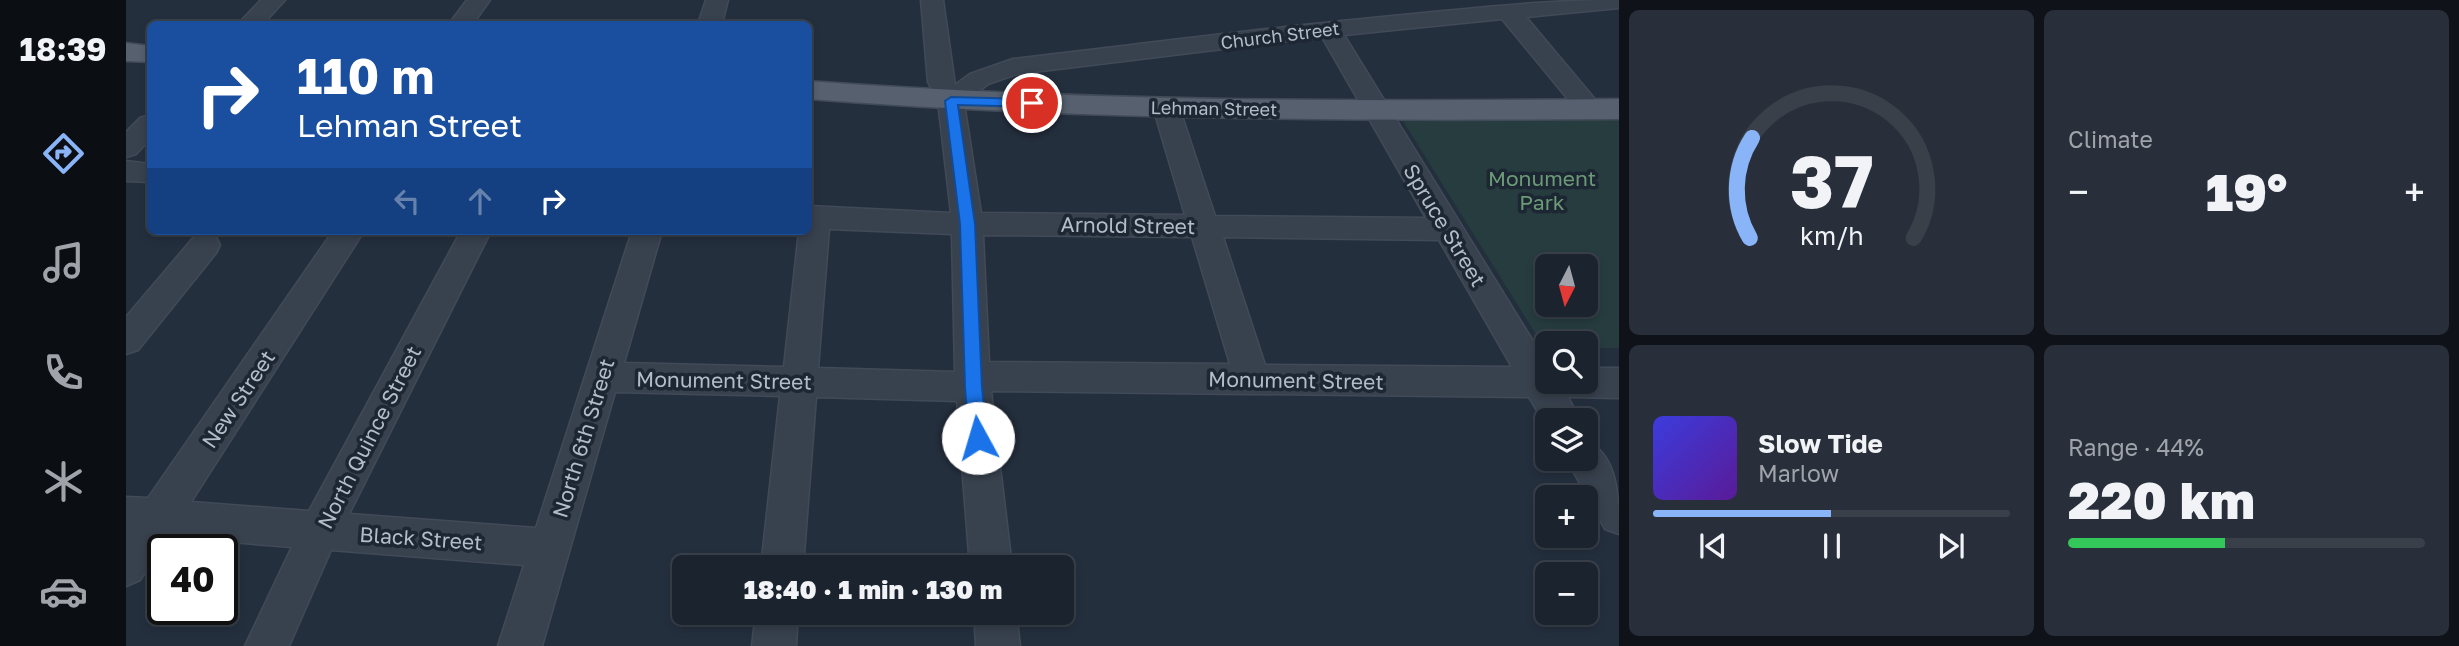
<!DOCTYPE html>
<html lang="en">
<head>
<meta charset="utf-8">
<style>
  :root { --surface:#1b232e; --page:#282f3a; --text:#f1f3f6; --muted:#a0a4aa; --line:#39404a; --accent:#8ab4f8 }
  body { margin:0; font-family:"Golos Text",sans-serif; background:var(--page); color:var(--text); height:100vh; display:flex; flex-direction:column; font-size:26px; white-space:nowrap }
  * { box-sizing:border-box; margin:0 }
  p { font-size:23px; color:var(--muted) }
  .icon { flex:none; width:38px; height:38px; fill:none; stroke:currentColor; stroke-width:2; stroke-linecap:round; stroke-linejoin:round }
  .map { position:relative; flex:1; overflow:hidden }
  .drawer { display:flex; flex-direction:column; gap:10px; padding:10px; background:#0f1319; width:840px }
  .drawer>* { flex:none }
  .guide { position:absolute; left:21px; top:21px; width:665px; height:214px; border-radius:10px; box-shadow:0 4px 10px #0003,0 0 0 2px var(--line); background:#1a4fa0; color:#fff; overflow:hidden }
  .needle { width:46px; rotate:186deg }
  .tools { position:absolute; left:1409px; top:254px; display:grid; gap:14px }
  .tools a { display:grid; place-items:center; width:63px; height:63px; border-radius:10px; background:var(--surface); box-shadow:0 4px 10px #0003,0 0 0 2px var(--line); font-size:35px }
  .speed { position:absolute; left:21px; top:534px; display:flex; gap:14px; font-size:35px; font-weight:700; text-align:center }
  .speed>* { display:grid; place-content:center; width:91px; height:91px; border-radius:50%; background:var(--surface); box-shadow:0 4px 10px #0003,0 0 0 2px var(--line); line-height:1 }
  .speed .limit { border:4px solid #111; border-radius:10px; background:#fff; color:#111 }
  .pin { position:absolute; display:grid; place-items:center; width:60px; height:60px; color:#fff; margin:-30px; border:4px solid #fff; border-radius:50%; box-shadow:0 2px 7px #0007 }
  .me { position:absolute; width:77px; margin:-38px; rotate:354deg; stroke-linejoin:round; filter:drop-shadow(0 0 5px #0008) }
  .turn { display:flex; align-items:center; gap:24px; height:147px; padding:0 35px; font-size:32px }
  .turn .icon { width:91px; height:91px; stroke-width:2.5 }
  .turn b { display:block; font-size:49px; line-height:60px }
  .lanes { display:flex; align-items:center; height:66px; padding:0 35px; background:#0003; justify-content:center; gap:35px; direction:ltr }
  .lanes .off { opacity:.35 }
  .big { font-size:52px; font-weight:800; line-height:1.1 }
  .drawer .card { flex:1; display:flex; flex-direction:column; justify-content:center; gap:10px; min-width:0; padding:0 24px; border-radius:10px; background:var(--page) }
  .drawer .dial { align-items:center; gap:0 }
  .dial svg { height:182px; overflow:visible; fill:none; stroke:var(--line); stroke-width:7; stroke-linecap:round; text-anchor:middle }
  .dial text { fill:var(--text); stroke:none }
  .song { display:flex; align-items:center; gap:21px }
  .cover { width:84px; height:84px; border-radius:10px; background:linear-gradient(135deg,hsl(240 70% 55%),hsl(270 70% 35%)) }
  .played { height:7px; border-radius:4px; background:linear-gradient(90deg,var(--accent) 50%,var(--line) 50%) }
  .keys { display:flex; justify-content:space-around; direction:ltr }
  .heat { display:flex; justify-content:space-between; align-items:center; font-size:38px; direction:ltr }
  .charge { height:10px; border-radius:5px; background:linear-gradient(90deg,#34c759 44%,var(--line) 0) }
  .drawer .tiles { flex:1; display:grid; gap:10px; grid-template-columns:repeat(2,1fr) }
  .trip { position:absolute; left:546px; top:555px; width:402px; height:70px; border-radius:10px; background:var(--surface); box-shadow:0 4px 10px #0003,0 0 0 2px var(--line); font-weight:800; line-height:70px; text-align:center }
  main { display:flex; flex:1; min-height:0 }
  .tab-bar { display:flex; flex-direction:column; width:126px; justify-content:space-around; align-items:center; background:#0b0e12; color:var(--muted) }
  .tab-bar .icon { width:49px; height:49px }
  .tab-bar .on { color:var(--accent) }
  .tab-bar b { font-size:32px; color:var(--text) }
  .map>svg:first-child { display:block }
  .green { fill:#263c3f; fill-rule:evenodd }
  .lines { fill:none; stroke-linecap:round; stroke-linejoin:round }
  .minor-casing { stroke:#414a57; stroke-width:3 }
  .major-casing { stroke:#414a57; stroke-width:3 }
  .minor { fill:#38414e; fill-rule:evenodd }
  .major { fill:#56606e; fill-rule:evenodd }
  .route { fill:#1a73e8; stroke:#114b97; stroke-width:2 }
  .labels { text-anchor:middle; dominant-baseline:central; stroke-width:7; stroke-linejoin:round; paint-order:stroke }
  .far-street-label { font-size:18px; fill:#b4bcc9; stroke:#1d2633 }
  .park-label { font-size:21px; fill:#6b9a76; stroke:#1d2633 }
  .street-label { font-size:21px; fill:#b4bcc9; stroke:#1d2633 }
</style>
</head>
<body>
<main>
<nav class="tab-bar">
<b>18:39</b>
<svg class="icon on" aria-label="directions" viewBox="0 0 24 24"><path d="M12 3l9 9-9 9-9-9zM9 14v-3h6M13 9l2 2-2 2"/></svg>
<svg class="icon" aria-label="music" viewBox="0 0 24 24"><path d="M9 18V5l10-2v13"/><circle cx="6" cy="18" r="3"/><circle cx="16" cy="16" r="3"/></svg>
<svg class="icon" aria-label="phone" viewBox="0 0 24 24"><path d="M5 4h4l2 5-3 2q2 4 5 5l2-3 5 2v4C11 20 4 13 5 4z"/></svg>
<svg class="icon" aria-label="climate" viewBox="0 0 24 24"><path d="M12 3v18M4 7l16 10M4 17L20 7"/></svg>
<svg class="icon" aria-label="car" viewBox="0 0 24 24"><path d="M5 17H2v-5l4-1 3-4h7l3 4 3 1v5h-3M9 17h6M6 11h13"/><circle cx="7" cy="17" r="2"/><circle cx="17" cy="17" r="2"/></svg>
</nav>
<div class="map">
<svg width="1493" height="646" viewBox="0 0 1493 646">
  <rect width="100%" height="100%" fill="#242f3e"/>
  <path class="green" d="M1272,113H1493V348H1460V343H1421V347H1418ZM1421,266H1460V304H1421Z"/>
  <g class="lines">
    <defs>
      <path id="minor" d="M135,0H159L137,24H112Z
        M341,0H364L347,24H323Z
        M580,0H602L596,24H572Z
        M795,0H817L829,85L844,74L887,59C1017,44 1146,27 1277,15C1349,8 1420,0 1493,0V8L1400,17L1477,109L1473,115L1464,117L1455,115L1376,19L1218,35L1421,364V382H1460V368H1493V398L1442,397L1454,420H1421V427L1403,397L865,391L886,567H844L831,401L690,397L677,567H635L654,396L489,392L416,646H372L398,565L205,550L163,646H119L166,547L42,537L14,580L0,586V497L22,498L207,231H238L65,502L183,511L335,231H365L223,514L410,528L506,231H536L498,363L658,367L673,231H682V206L825,213L812,101L802,82ZM1196,37L1300,218L1089,216L1053,107L1049,101L1040,99L1031,101L1027,107L1059,215L855,213L838,103L862,84L891,74ZM703,229L826,234L829,372L692,368ZM857,235L1066,237L1104,364L863,362ZM1097,237L1313,240L1386,367L1139,365Z
        M24,115V139L10,154L0,157V132L14,118Z
        M0,161L24,164V182L0,181Z
        M79,234L90,237L94,245L90,253L12,350L0,354V317L68,237Z
        M1460,441C1493,455 1493,501 1493,534L1479,529L1440,458H1460Z
        M630,612H672L670,646H626Z
        M848,612H890L894,646H850Z"/>
      <path id="major" d="M0,43L24,46V62L0,61Z
        M682,81C952,101 1223,102 1493,99V119C1223,121 952,120 682,99Z"/>
    </defs>
    <use href="#minor" class="minor-casing"/>
    <use href="#major" class="major-casing"/>
    <use href="#minor" class="minor"/>
    <use href="#major" class="major"/>
  </g>
  <path class="route" d="M825,97L906,99L912,103L906,107L832,105L849,224L856,387L861,438L859,444L852,446L846,444L843,438L839,387L834,224L819,101Z"/>
  <g class="labels">
    <g class="far-street-label">
      <text transform="translate(1154 35) rotate(-7)">Church Street</text>
      <text transform="translate(1088 108) rotate(1)">Lehman Street</text>
    </g>
    <g class="park-label">
      <text x="1416" y="178">Monument<tspan x="1416" dy="24">Park</tspan></text>
    </g>
    <g class="street-label">
      <text transform="translate(1002 225) rotate(1)">Arnold Street</text>
      <text transform="translate(1319 225) rotate(59)">Spruce Street</text>
      <text transform="translate(598 380) rotate(1)">Monument Street</text>
      <text transform="translate(1170 380) rotate(1)">Monument Street</text>
      <text transform="translate(112 399) rotate(-56)">New Street</text>
      <text transform="translate(243 437) rotate(-63)">North Quince Street</text>
      <text transform="translate(457 438) rotate(-73)">North 6th Street</text>
      <text transform="translate(295 538) rotate(4)">Black Street</text>
    </g>
  </g>
</svg>
<div class="tools">
<a><svg class="needle" viewBox="-14 -14 28 28"><path d="M0-13l5 13h-10z" fill="#e53935"/><path d="M0 13l5-13h-10z" fill="#a0a4aa"/></svg></a>
<a><svg class="icon" aria-label="search" viewBox="0 0 24 24"><circle cx="10" cy="10" r="6"/><path d="M15 15l6 6"/></svg></a>
<a><svg class="icon" aria-label="layers" viewBox="0 0 24 24"><path d="M12 4l9 5-9 5-9-5zM3 14l9 5 9-5"/></svg></a>
<a>+</a>
<a>−</a>
</div>
<div class="speed"><div class="limit">40</div></div>
<div class="pin" style="left:906px;top:103px;background:#d93025"><svg class="icon" aria-label="arrive" viewBox="0 0 24 24"><path d="M6 21V4h12l-3 4 3 4H6"/></svg></div>
<svg class="me" style="left:852px;top:438px" viewBox="-20 -20 40 40"><circle r="19" fill="#fff"/><path d="M0-13L10 11 0 6-10 11z" fill="#1a73e8"/></svg>
<div class="trip">18:40 · 1 min · 130 m</div>
<div class="guide">
<div class="turn"><svg class="icon" aria-label="right" viewBox="0 0 24 24"><path d="M7 20v-9h11M14 6l5 5-5 5"/></svg><div><b>110 m</b>Lehman Street</div></div>
<div class="lanes"><svg class="icon off" aria-label="left" viewBox="0 0 24 24"><path d="M17 20v-9H6M10 6l-5 5 5 5"/></svg><svg class="icon off" aria-label="ahead" viewBox="0 0 24 24"><path d="M12 20V5M6 11l6-6 6 6"/></svg><svg class="icon" aria-label="right" viewBox="0 0 24 24"><path d="M7 20v-9h11M14 6l5 5-5 5"/></svg></div>
</div>
</div>
<section class="drawer">
<div class="tiles">
<div class="card dial"><svg viewBox="0 0 100 80">
<path d="M14 69A42 42 0 1 1 86 69"/>
<path d="M14 69A42 42 0 0 1 15 25" stroke="#8ab4f8"/>
<text x="50" y="56" font-size="32" font-weight="700">37</text>
<text x="50" y="72" font-size="11">km/h</text>
</svg></div>
<div class="card"><p>Climate</p>
<div class="heat"><a>−</a><b class="big">19°</b><a>+</a></div>
</div>
<div class="card">
<div class="song"><i class="cover"></i><div><b>Slow Tide</b><p>Marlow</p></div></div>
<div class="played"></div>
<div class="keys"><svg class="icon" aria-label="previous" viewBox="0 0 24 24"><path d="M18 5L8 12l10 7zM5 5v14"/></svg><svg class="icon" aria-label="pause" viewBox="0 0 24 24"><path d="M8 5v14M16 5v14"/></svg><svg class="icon" aria-label="next" viewBox="0 0 24 24"><path d="M6 5l10 7-10 7zM19 5v14"/></svg></div>
</div>
<div class="card"><p>Range · 44%</p><b class="big">220 km</b><div class="charge"></div></div>
</div>
</section>
</main>
</body>
</html>
